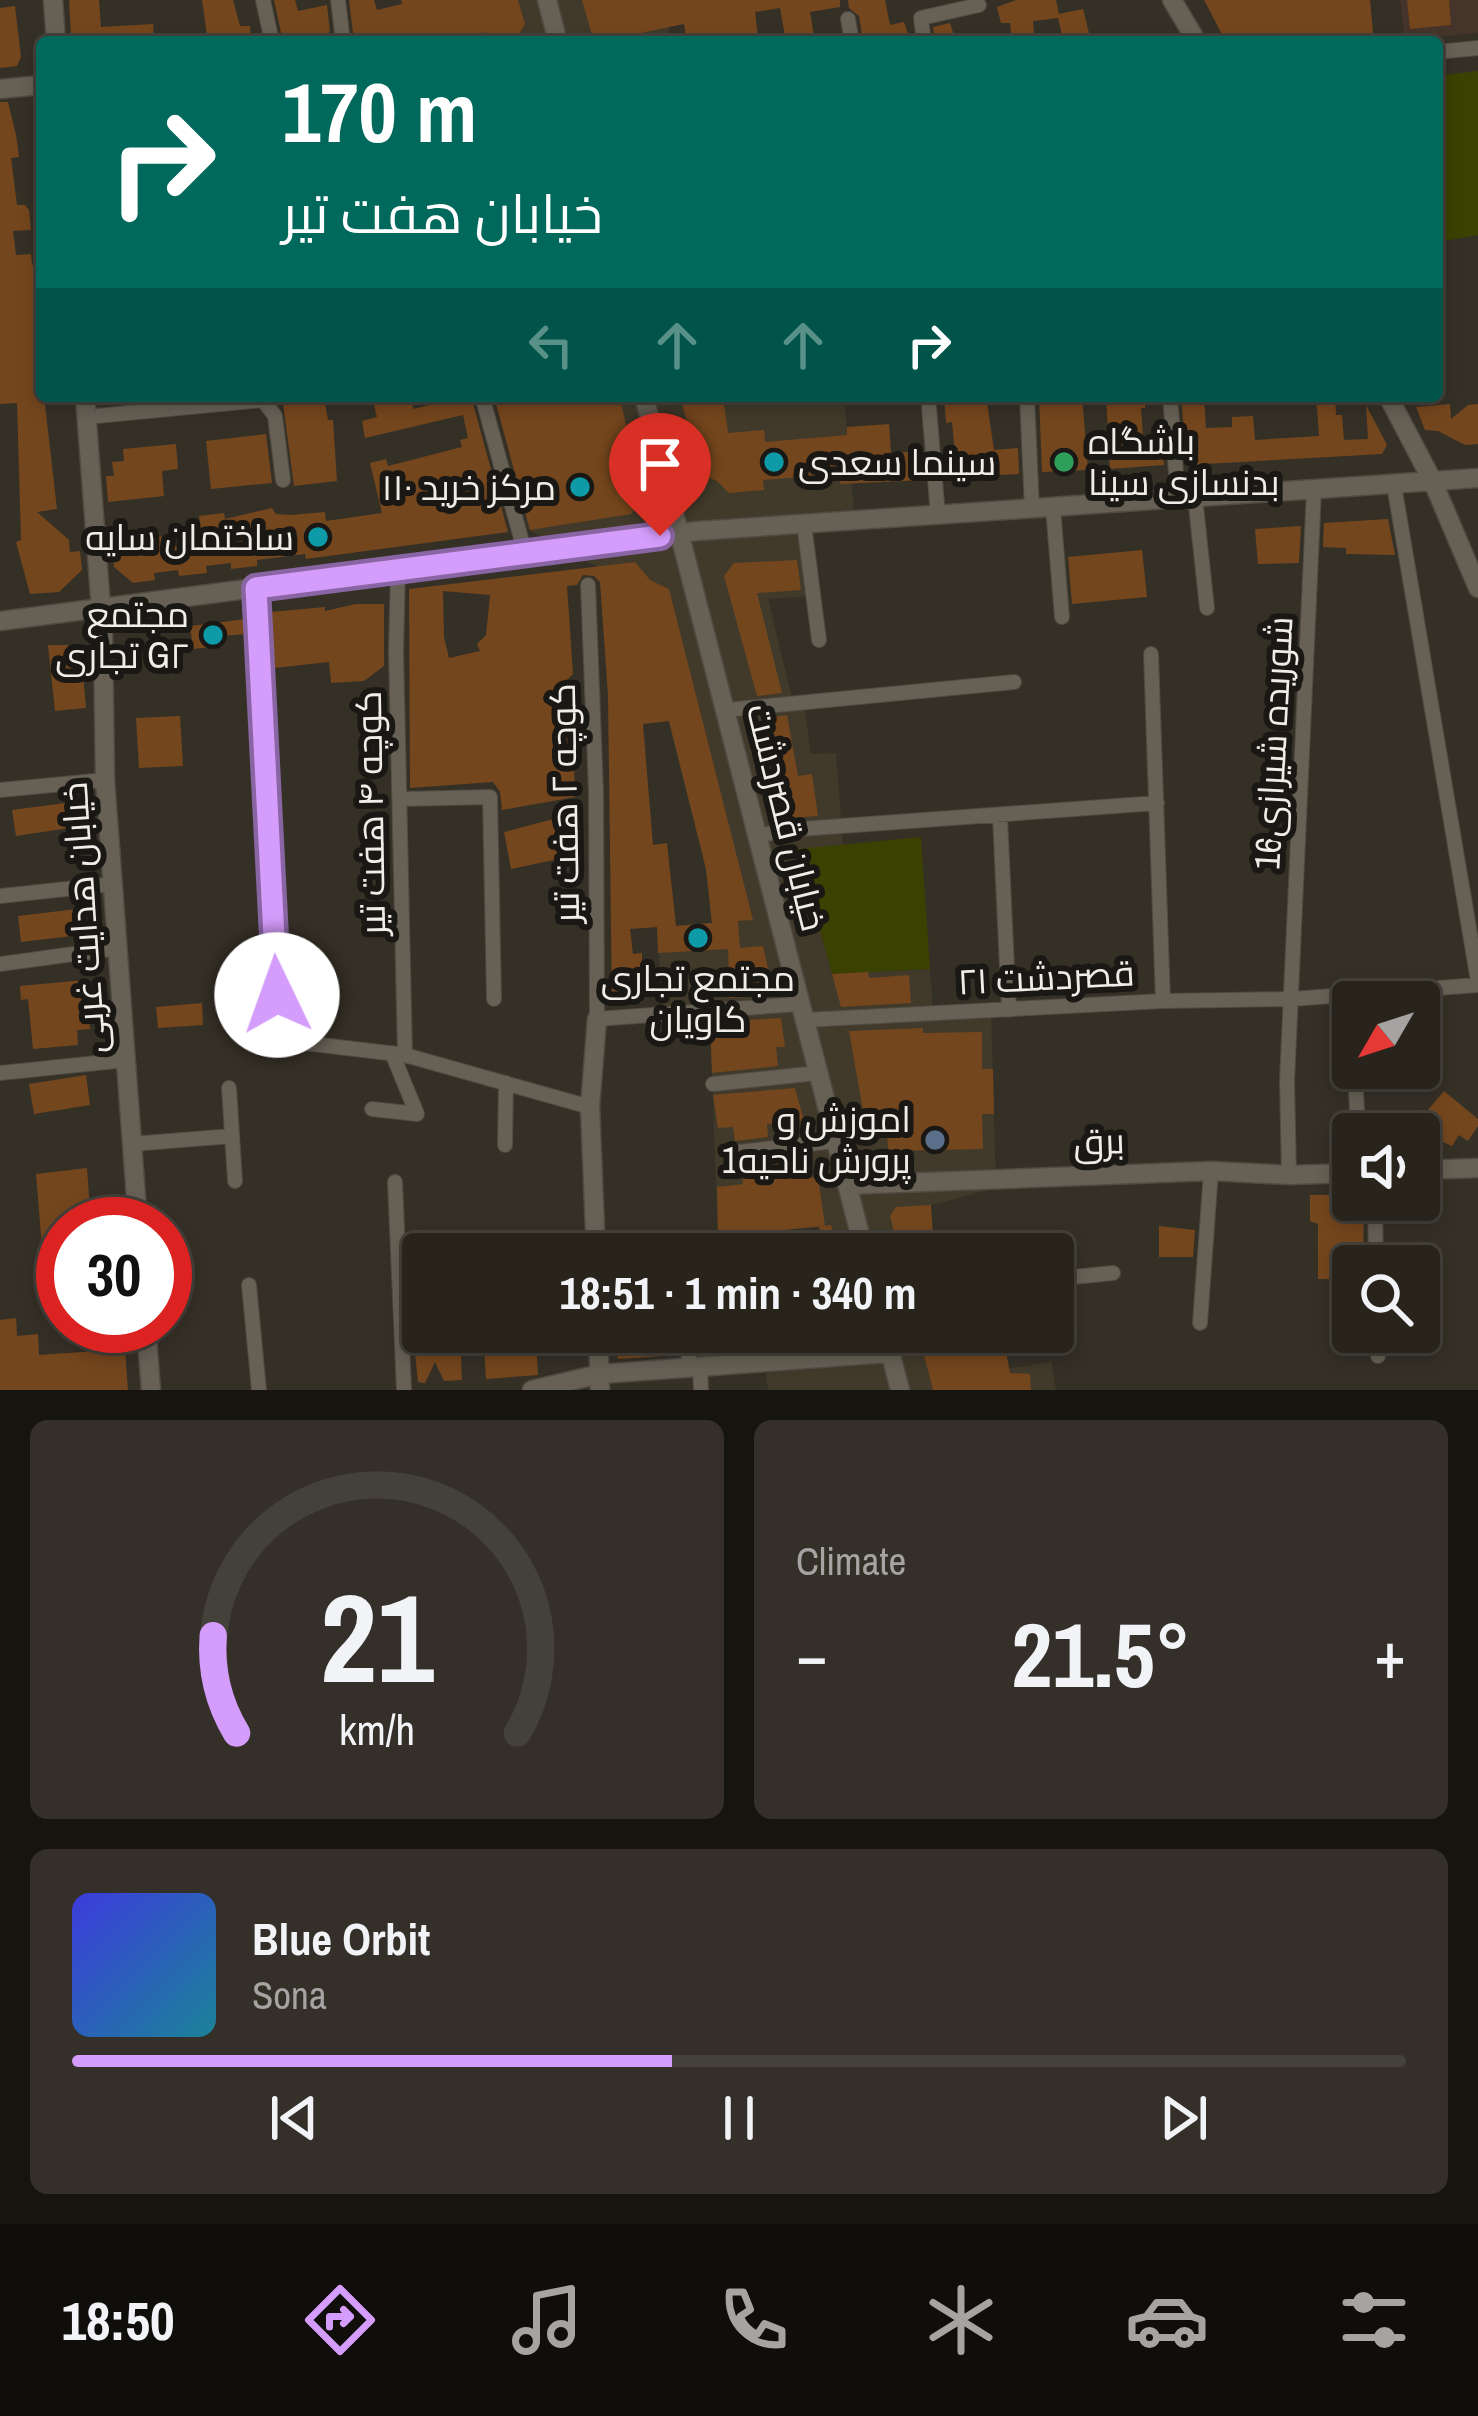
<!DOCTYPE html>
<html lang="en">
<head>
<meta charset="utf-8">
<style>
  :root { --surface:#28241c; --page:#343029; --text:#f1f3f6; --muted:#a5a4a3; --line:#44413b; --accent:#d49cfb }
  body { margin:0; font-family:"Archivo Narrow",Cairo,sans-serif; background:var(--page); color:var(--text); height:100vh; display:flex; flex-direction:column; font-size:45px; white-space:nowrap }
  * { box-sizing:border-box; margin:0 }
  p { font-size:39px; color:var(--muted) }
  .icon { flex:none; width:66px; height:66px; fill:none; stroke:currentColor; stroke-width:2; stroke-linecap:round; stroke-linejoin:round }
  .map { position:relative; height:1390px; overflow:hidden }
  .panel { display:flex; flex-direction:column; gap:30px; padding:30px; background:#16140f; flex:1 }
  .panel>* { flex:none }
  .guide { position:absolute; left:36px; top:36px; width:1407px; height:366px; border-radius:12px; box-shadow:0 6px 18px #0003,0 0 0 3px var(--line); background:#00695c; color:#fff; overflow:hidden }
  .needle { width:78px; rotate:231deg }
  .tools { position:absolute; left:1332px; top:981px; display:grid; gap:24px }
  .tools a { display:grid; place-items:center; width:108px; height:108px; border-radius:12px; background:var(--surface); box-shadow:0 6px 18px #0003,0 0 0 3px var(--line); font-size:60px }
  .speed { position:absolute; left:36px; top:1197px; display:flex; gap:24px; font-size:60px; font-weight:700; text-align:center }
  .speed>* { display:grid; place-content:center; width:156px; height:156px; border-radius:50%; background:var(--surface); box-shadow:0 6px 18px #0003,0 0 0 3px var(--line); line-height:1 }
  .speed .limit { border:18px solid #d22; background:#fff; color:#111 }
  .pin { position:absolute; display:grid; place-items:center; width:102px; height:102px; color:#fff; margin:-123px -51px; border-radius:50% 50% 50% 0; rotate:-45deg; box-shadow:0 0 12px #0007 }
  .pin .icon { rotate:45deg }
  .me { position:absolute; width:132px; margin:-66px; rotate:357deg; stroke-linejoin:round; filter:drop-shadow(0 0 9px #0008) }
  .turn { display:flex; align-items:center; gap:42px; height:252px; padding:0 48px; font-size:54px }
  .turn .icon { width:156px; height:156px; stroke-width:2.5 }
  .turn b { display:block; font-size:84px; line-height:102px }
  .lanes { display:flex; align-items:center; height:114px; padding:0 48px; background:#0003; justify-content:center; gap:60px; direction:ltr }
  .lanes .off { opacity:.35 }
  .big { font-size:90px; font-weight:700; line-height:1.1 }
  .panel .card { flex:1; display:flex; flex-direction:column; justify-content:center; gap:18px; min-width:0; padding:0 42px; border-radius:18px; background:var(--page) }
  .panel .dial { align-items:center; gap:0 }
  .dial svg { height:312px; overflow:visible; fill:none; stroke:var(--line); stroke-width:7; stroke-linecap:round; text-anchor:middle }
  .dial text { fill:var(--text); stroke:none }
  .song { display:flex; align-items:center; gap:36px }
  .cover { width:144px; height:144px; border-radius:18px; background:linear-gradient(135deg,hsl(240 70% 55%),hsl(190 70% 35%)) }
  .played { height:12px; border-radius:6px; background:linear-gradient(90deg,var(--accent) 45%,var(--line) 45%) }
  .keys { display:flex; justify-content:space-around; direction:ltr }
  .heat { display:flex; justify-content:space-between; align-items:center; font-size:66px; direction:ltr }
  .panel .tiles { flex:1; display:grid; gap:30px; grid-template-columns:1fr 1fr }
  .card:last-child { grid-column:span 2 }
  .trip { position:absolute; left:402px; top:1233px; width:672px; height:120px; border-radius:12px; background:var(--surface); box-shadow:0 6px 18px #0003,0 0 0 3px var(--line); font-weight:700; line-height:120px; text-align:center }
  .dock { display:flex; height:192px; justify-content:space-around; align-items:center; background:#100e0b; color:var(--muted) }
  .dock .icon { width:84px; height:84px }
  .dock .active { color:var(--accent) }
  .dock b { font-size:54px; color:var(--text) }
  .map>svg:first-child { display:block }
  .built { fill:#413a2a }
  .education { fill:#453429 }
  .green { fill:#3b4101 }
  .building { fill:#74461d; fill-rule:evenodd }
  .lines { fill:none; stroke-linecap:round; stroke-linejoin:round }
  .street-casing { stroke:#4f4b43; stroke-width:16 }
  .secondary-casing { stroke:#4f4b43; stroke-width:21 }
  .street { stroke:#666055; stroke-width:14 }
  .secondary { stroke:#666055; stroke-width:18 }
  .route-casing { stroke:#8a65a3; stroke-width:30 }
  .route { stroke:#d49cfb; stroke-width:21 }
  .culture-dot { fill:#0f9aa8; stroke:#1a1814; stroke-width:4.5 }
  .leisure-dot { fill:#2e9e5b; stroke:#1a1814; stroke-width:4.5 }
  .service-dot { fill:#5c6f8a; stroke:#1a1814; stroke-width:4.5 }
  .labels { text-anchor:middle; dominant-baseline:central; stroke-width:12; stroke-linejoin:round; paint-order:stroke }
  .poi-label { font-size:36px; fill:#f0ede7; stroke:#1a1814; text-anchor:end }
  .street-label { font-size:36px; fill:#f0ede7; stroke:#1a1814 }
</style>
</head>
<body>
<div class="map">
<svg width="1478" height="1390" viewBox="0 0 1478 1390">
  <rect width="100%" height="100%" fill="#353026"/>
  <path class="built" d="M469,0H663L671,42H415L411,25Z
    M496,396H844L855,523L805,528L812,596L768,599L794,706L804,705L811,754L836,753L843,845L798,850L832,974L930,969L933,1014L991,1009L996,1188L931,1205L934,1247H1025V1254H825L819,1227L718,1236L710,1022L663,1014L657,927L712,923L706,869L653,660L599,568L529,530Z
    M814,1332H953L960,1376L1051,1362L1056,1390H768L766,1373L815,1365Z"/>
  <path class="education" d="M1400,0H1478V33L1405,40Z"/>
  <path class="green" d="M1478,71V235L1437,242V76Z
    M921,837L930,969L832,974L798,849Z"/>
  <path class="building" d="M69,0H99L101,27L153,24L154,42H79L71,36Z
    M202,0H233L240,26H250L251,42H208Z
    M274,0H295L298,11L327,5L330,32L317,38L318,42H283Z
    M349,0H374L377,10L402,4L401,0H518L525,24L514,42L510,34L485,38L484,32L455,40L454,34L430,40L428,36L354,42Z
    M582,0H840V7L810,12L815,42H786L780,8L755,12L758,37L749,38V42H687L684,24L641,33L643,42H594Z
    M848,0H885L890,25L904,22L911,42H863L859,16L849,8Z
    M1016,0H1056L1059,14L1083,9L1089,33L1063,39L1058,18L1033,21L1035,42H1012L1010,23H1001L997,7Z
    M1204,0H1370L1373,33L1310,37L1307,42H1226Z
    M1407,0H1449L1451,25L1410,29Z
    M15,6L21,57L17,66L0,68V8Z
    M950,23L956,42H935L933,27Z
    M0,102H8L16,135L19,157L11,158L17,205H25L29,210L31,230L13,231L16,255L31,254L32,265L39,264L42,285V344H38L57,509L37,512L69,540L70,552L80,551L82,570L59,592L30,594L16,542L21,540L17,403L0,404Z
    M372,396H412L413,409L471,396L508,532L306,559L305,554L257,560V566L231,569V563L206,566L207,573L179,576L178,570L154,573L155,580L133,583L114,567L112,543L173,535L175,547L203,543L199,516L224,513L225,519L272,508L276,514L291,515L325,512L326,521L382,513L370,463L386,459L388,466L462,447L460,440L468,438L463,415L365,438L362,421L377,417Z
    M494,396H619L644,496L631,514L530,530Z
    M680,396H723L728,433L764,430L765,442L847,435V427L889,424L891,453L921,451L924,480L840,484L839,474L763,480L764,490L729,493L717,481L701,474Z
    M944,396H986L994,450L1018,448L1019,474L946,478L944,453H955L952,422L946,423Z
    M1039,396H1082L1088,470L1042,472Z
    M1106,396H1145V408H1141L1143,436L1162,435L1164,465L1110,469Z
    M1181,396H1204L1206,428L1232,427V417L1253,416L1255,440L1319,436L1316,396H1335L1336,415H1342L1344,440L1368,439L1366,405L1387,445L1382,454L1187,465Z
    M324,397L328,420H333L337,481L294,486L283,403Z
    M1450,404L1451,419L1468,405L1478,404V444L1465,445L1438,431L1425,430L1416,407Z
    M266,434L272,483L211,489L206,441Z
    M176,444L178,469L162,471L164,496L108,502L106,476H114L112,462L124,461L123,449Z
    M1388,519L1395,555L1346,554V548L1323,547L1324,523Z
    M1301,526L1299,563L1258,564L1255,529Z
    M1142,550L1147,597L1072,604L1068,557Z
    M797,560L801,590L757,593L782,693L757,696L724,576L734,563Z
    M635,562L650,580L669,589L753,920L738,921L740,948L763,946L774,995L730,998L728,949L658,953L657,927L630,929L633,954L642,953V1003L612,1004L608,695L600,582L594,576L583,575L577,585L567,586L573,674L564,683L566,702H573L575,742H579L581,766L574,767L575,797L502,810L500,792L493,782L410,788L409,589ZM443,591L490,595L486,635L477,644L480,651L449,658L444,637ZM669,721L706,869L712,923L676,926L667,843L653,845L643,724Z
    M356,604H384V666L364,681L331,683L329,662L274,668L271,612L325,607V611Z
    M246,619L247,634L221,636L222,646L193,649L190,626Z
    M48,645H67L81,653L86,708L55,711Z
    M787,715L798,776L812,774L818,816L791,818L764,718Z
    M180,716L183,766L139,768L136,718Z
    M73,802L76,827L16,836L12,810Z
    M576,813L580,853L554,855V860L511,869L504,832Z
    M77,909L80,935L21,942L18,916Z
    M868,972L869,978L909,975L911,1003L841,1007L832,974Z
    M85,980L90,1029L77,1030L78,1045L33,1049L28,999L21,1000L20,986Z
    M202,1003L203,1025L158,1028L156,1007Z
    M781,1018L785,1047H776L778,1066L712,1073L710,1022Z
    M923,1028V1033L982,1032V1069H993L994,1114H982L983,1149L888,1151L887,1132H875L874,1116H864L849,1031Z
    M86,1075L90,1105L34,1114L29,1084Z
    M795,1088L804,1121L767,1124L768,1137L735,1141L733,1127L718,1128L713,1095Z
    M1444,1091L1478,1119V1126L1468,1141L1459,1135L1452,1146L1443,1142L1441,1150L1419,1147V1137L1429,1127L1428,1110Z
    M803,1156L808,1178L818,1177L825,1226L718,1236L717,1187L743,1184L741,1163Z
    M87,1168L91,1223L63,1224V1270L44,1272L36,1174Z
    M1310,1195H1353V1200H1364L1363,1266H1353V1279H1318V1224L1310,1221Z
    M931,1205L934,1254H900L890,1216L896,1207Z
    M831,1225L839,1254H825L819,1227Z
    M1159,1226L1195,1230L1193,1257H1159Z
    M63,1298V1320L47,1321L45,1300Z
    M16,1318L17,1336L38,1334L39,1355L125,1349L128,1390H0V1320Z
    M460,1332L462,1380L444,1381L435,1362L425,1383L418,1382L413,1334Z
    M662,1332L663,1340L676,1339L677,1355L618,1359L615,1333Z
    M918,1332H1002L1010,1373L1030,1374L1031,1390H933Z
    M536,1343L538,1375L486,1379L484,1347Z"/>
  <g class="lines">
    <defs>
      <path id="street" d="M263,0L272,42
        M338,0L343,42
        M848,19L852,42
        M924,42L921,18L979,5
        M1437,52L1478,48
        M482,396L525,553
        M1027,396L1032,510
        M1170,396L1178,498
        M263,400L275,416L283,480
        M929,407L938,516
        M86,417L263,400
        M1394,485L1478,981
        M1195,497L1207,608
        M1053,508L1062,617
        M804,524L819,640
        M398,570L396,651L405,1055
        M588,585L596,792L597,1019L800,1004
        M256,588L279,1040L405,1055L590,1107
        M1151,654L1163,1001
        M726,710L1014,682
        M0,790L105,780
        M402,799L490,797L494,999
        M1000,817L1009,1010
        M758,836L787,830L1157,803
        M0,896L113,884
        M0,964L118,948
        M805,1020L1163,1001L1292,999L1478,985
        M1355,1068L1358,1134
        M0,1073L126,1060
        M713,1084L818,1073
        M229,1088L235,1181
        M372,1109L417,1114L392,1053
        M132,1144L232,1136
        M505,1145L506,1083
        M730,1153L835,1141
        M1289,1175L1287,1081L1314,490
        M395,1182L404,1390
        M1375,1200L1376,1266
        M1053,1279L1113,1273
        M249,1285L259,1390
        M1200,1323L1211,1171
        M686,1332L690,1368
        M1377,1332L1378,1356
        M700,1367L701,1390"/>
      <path id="secondary" d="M53,0L56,42
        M547,0L558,42
        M1172,0L1197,42
        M0,89L42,85
        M85,396L103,635L105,780L138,1224
        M644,396L865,1254
        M1388,396L1433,482L1478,588
        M0,621L697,531L1478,478
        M1419,1170L1478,1168
        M847,1185L1211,1171L1289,1175L1353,1173
        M596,1254L590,1107L597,1019
        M146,1326L151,1390
        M598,1332L600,1390
        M885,1332L900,1390
        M532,1390L600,1374L890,1353"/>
    </defs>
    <use href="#street" class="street-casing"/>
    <use href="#secondary" class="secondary-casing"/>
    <use href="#street" class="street"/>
    <use href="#secondary" class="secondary"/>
  </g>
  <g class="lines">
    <defs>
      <path id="route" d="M277,995L256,588L660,536"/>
    </defs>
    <use href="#route" class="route-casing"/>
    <use href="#route" class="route"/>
  </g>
  <g class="culture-dot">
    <circle cx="774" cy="462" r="12"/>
    <circle cx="580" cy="487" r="12"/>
    <circle cx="318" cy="537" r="12"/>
    <circle cx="213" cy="635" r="12"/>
    <circle cx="698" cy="938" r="12"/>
  </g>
  <circle class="leisure-dot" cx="1064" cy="462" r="12"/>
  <circle class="service-dot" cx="935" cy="1140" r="12"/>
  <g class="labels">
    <g class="poi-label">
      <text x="1088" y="441" text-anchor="start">باشگاه<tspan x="1088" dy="41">بدنسازی سینا</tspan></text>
      <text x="798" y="462" text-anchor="start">سینما سعدی</text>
      <text x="556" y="487">مرکز خرید ۱۱۰</text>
      <text x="294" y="537">ساختمان سایه</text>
      <text x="189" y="614">مجتمع<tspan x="189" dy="41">تجاری G۲</tspan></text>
      <text x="698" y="978" text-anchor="middle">مجتمع تجاری<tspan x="698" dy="41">کاویان</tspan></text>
      <text x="911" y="1119">اموزش و<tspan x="911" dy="41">پرورش ناحیه1</tspan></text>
    </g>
    <g class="street-label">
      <text transform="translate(1273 743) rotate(-87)">شوریده شیرازی16</text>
      <text transform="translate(564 803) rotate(-91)">کوچه ۲ هفت تیر</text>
      <text transform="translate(370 813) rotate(-91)">کوچه ۴ هفت تیر</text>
      <text transform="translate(787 817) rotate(76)">خیابان قصردشت</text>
      <text transform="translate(83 918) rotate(-94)">خیابان هدایت غربی</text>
      <text transform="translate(1046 977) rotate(-3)">قصردشت ۲۱</text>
      <text transform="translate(1099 1141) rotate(-2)">برق</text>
    </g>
  </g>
</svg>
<div class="tools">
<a><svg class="needle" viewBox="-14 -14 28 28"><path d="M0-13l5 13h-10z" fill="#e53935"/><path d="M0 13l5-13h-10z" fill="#a5a4a3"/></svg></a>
<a><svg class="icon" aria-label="sound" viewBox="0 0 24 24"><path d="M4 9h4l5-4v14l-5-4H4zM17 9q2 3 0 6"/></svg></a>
<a><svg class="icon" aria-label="search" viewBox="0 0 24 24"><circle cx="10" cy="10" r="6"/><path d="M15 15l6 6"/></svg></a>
</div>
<div class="speed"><div class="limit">30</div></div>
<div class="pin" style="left:660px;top:536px;background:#d93025"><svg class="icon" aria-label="arrive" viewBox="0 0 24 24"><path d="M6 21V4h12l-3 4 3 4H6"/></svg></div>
<svg class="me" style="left:277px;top:995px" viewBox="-20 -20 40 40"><circle r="19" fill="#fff"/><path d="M0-13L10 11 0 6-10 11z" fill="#d49cfb"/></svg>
<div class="trip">18:51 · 1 min · 340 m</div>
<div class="guide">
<div class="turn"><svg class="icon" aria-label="right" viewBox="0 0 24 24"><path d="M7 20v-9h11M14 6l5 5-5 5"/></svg><div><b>170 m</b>خیابان هفت تیر</div></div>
<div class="lanes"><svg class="icon off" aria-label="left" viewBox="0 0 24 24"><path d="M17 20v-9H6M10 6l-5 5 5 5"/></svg><svg class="icon off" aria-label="ahead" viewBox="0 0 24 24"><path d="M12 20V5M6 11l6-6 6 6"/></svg><svg class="icon off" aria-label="ahead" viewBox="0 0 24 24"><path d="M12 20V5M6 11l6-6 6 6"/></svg><svg class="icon" aria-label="right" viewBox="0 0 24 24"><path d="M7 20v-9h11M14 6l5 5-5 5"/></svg></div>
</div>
</div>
<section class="panel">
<div class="tiles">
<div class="card dial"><svg viewBox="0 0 100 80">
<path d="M14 69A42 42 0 1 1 86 69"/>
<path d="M14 69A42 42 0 0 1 8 44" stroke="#d49cfb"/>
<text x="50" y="56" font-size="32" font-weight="700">21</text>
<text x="50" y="72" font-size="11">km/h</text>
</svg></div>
<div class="card"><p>Climate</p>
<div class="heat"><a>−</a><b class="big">21.5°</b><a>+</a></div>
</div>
<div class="card">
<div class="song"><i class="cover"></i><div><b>Blue Orbit</b><p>Sona</p></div></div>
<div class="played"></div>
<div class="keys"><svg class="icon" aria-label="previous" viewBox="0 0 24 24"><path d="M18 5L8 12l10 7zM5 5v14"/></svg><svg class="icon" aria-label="pause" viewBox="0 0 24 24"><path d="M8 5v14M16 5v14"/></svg><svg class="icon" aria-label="next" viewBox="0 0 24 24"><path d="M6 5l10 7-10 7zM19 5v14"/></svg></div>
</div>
</div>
</section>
<nav class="dock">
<b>18:50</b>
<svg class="icon active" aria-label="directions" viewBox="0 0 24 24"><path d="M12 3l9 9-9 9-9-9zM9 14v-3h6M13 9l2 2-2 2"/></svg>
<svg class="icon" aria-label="music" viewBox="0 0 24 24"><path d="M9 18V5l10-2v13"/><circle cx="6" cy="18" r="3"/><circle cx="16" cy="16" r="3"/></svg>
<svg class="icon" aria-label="phone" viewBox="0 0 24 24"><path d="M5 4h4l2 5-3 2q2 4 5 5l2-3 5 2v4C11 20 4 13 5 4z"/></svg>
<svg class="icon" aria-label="climate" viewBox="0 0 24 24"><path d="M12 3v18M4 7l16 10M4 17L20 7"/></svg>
<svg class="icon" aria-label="car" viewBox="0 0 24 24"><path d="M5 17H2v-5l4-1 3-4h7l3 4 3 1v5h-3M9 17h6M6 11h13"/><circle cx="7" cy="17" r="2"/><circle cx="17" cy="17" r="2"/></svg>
<svg class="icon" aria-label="filters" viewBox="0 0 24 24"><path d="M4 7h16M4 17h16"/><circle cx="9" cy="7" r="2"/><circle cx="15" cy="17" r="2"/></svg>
</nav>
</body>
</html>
